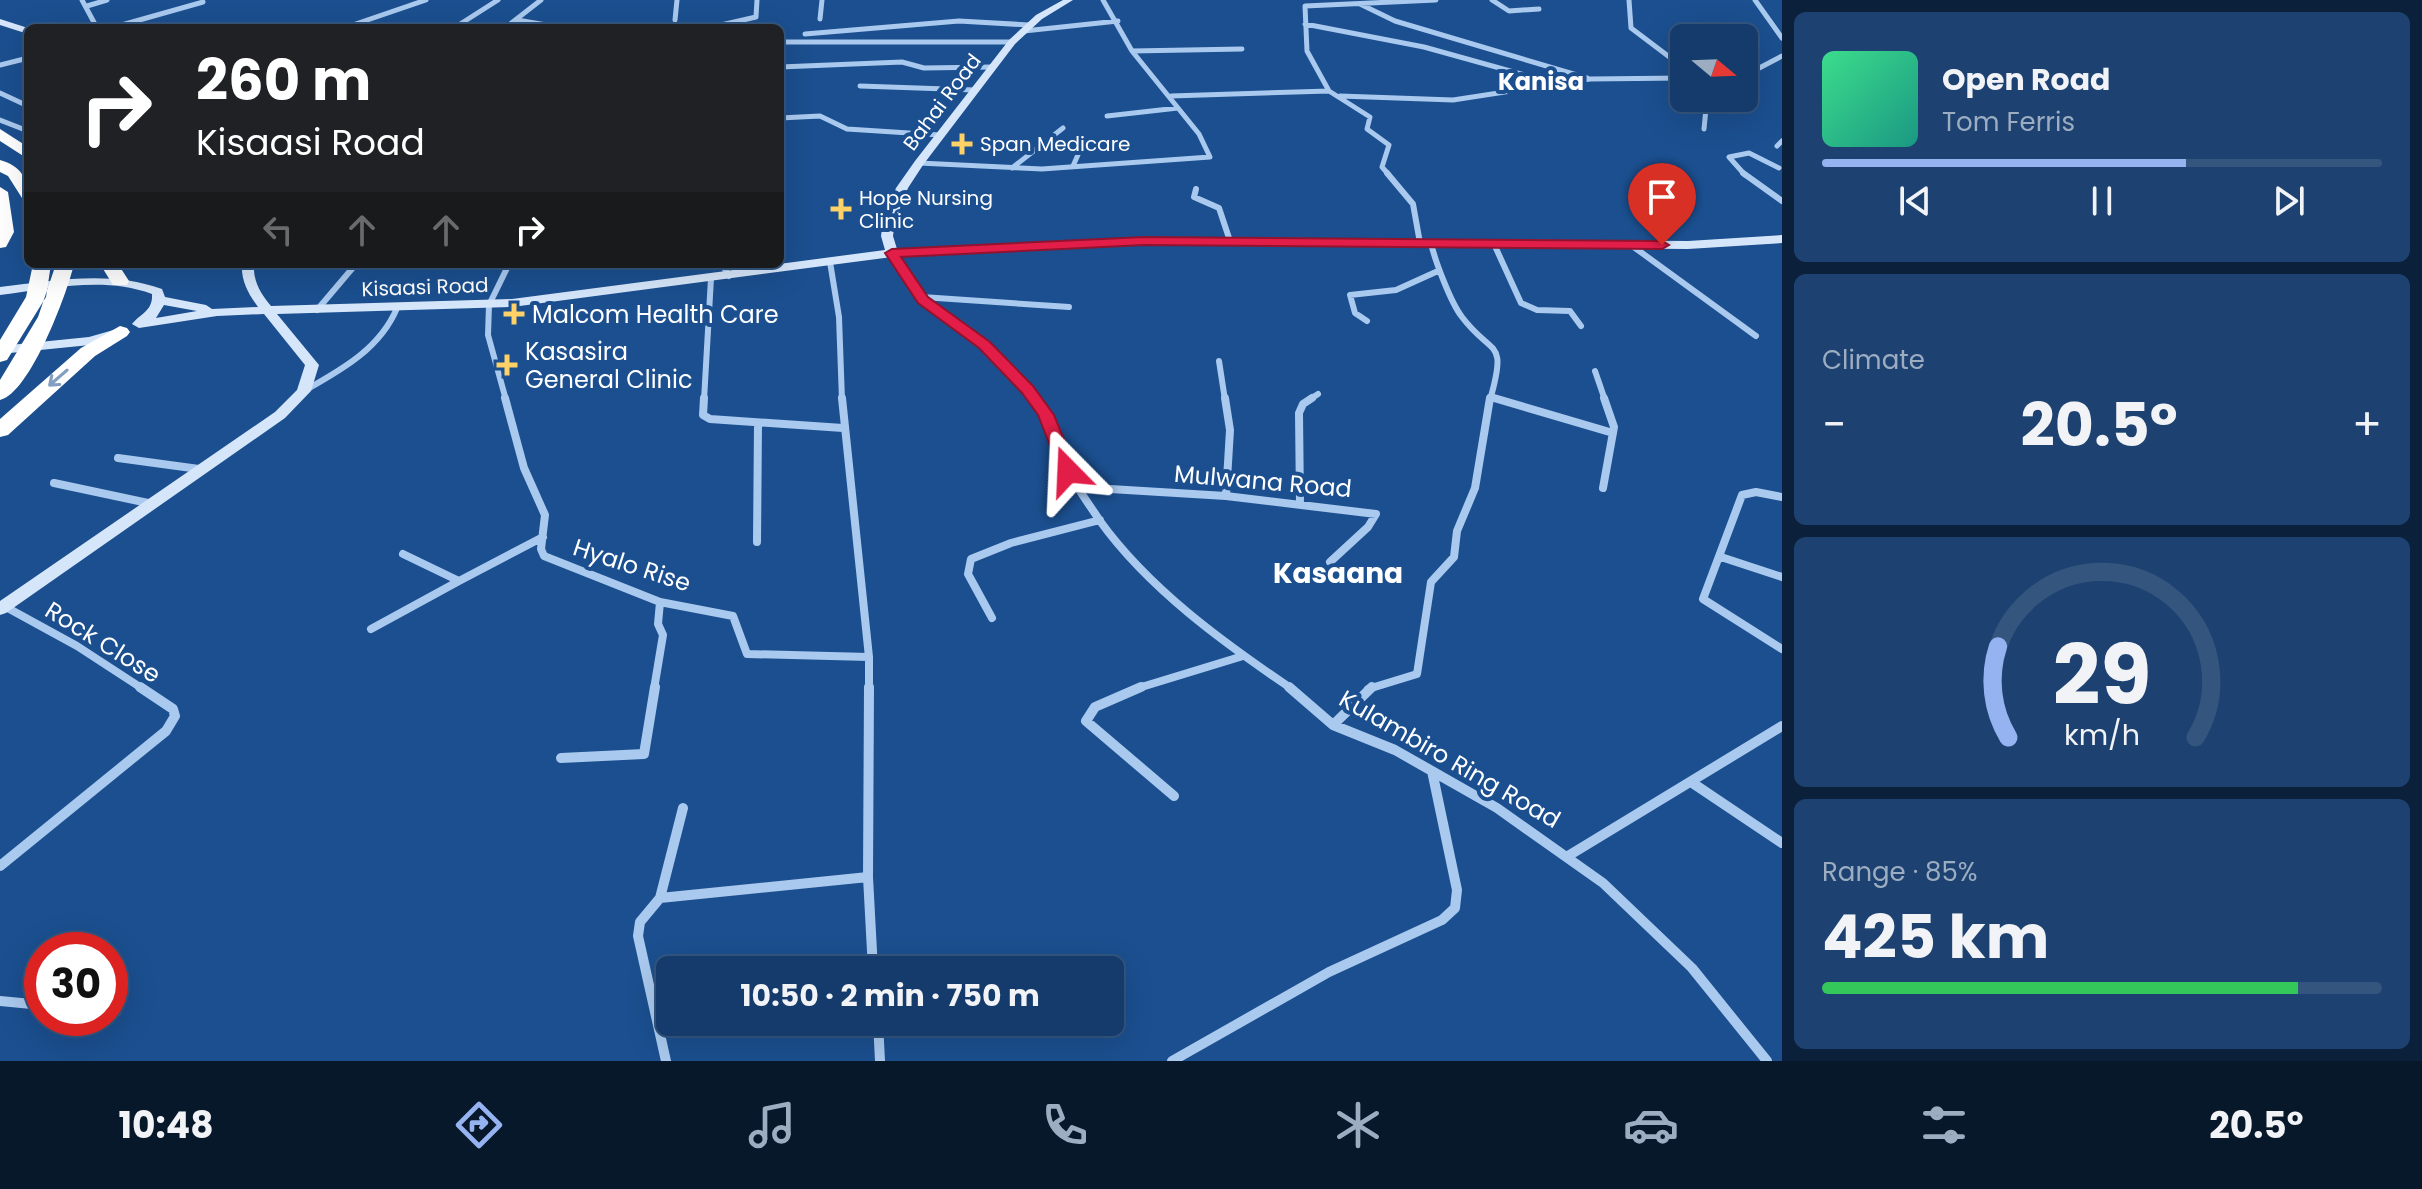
<!DOCTYPE html>
<html lang="en">
<head>
<meta charset="utf-8">
<style>
  :root { --surface:#143b6b; --page:#1d4271; --text:#f1f3f6; --muted:#9dadc1; --line:#33557e; --accent:#95b2f1 }
  body { margin:0; font-family:Poppins,sans-serif; background:var(--page); color:var(--text); height:100vh; display:flex; flex-direction:column; font-size:30px; white-space:nowrap }
  * { box-sizing:border-box; margin:0 }
  p { font-size:26px; color:var(--muted) }
  .icon { flex:none; width:44px; height:44px; fill:none; stroke:currentColor; stroke-width:2; stroke-linecap:round; stroke-linejoin:round }
  .map { position:relative; flex:1; overflow:hidden }
  .drawer { display:flex; flex-direction:column; gap:12px; padding:12px; background:#0b203b; width:640px }
  .drawer>* { flex:none }
  .guide { position:absolute; left:24px; top:24px; width:760px; height:244px; border-radius:12px; box-shadow:0 8px 32px #0002,0 0 0 2px var(--line); background:#202124; color:#fff; overflow:hidden }
  .needle { width:52px; rotate:109deg }
  .tools { position:absolute; left:1670px; top:24px; display:grid; gap:16px }
  .tools a { display:grid; place-items:center; width:88px; height:88px; border-radius:12px; background:var(--surface); box-shadow:0 8px 32px #0002,0 0 0 2px var(--line); font-size:40px }
  .speed { position:absolute; left:24px; top:932px; display:flex; gap:16px; font-size:40px; font-weight:700; text-align:center }
  .speed>* { display:grid; place-content:center; width:104px; height:104px; border-radius:50%; background:var(--surface); box-shadow:0 8px 32px #0002,0 0 0 2px var(--line); line-height:1 }
  .speed .limit { border:12px solid #d22; background:#fff; color:#111 }
  .pin { position:absolute; display:grid; place-items:center; width:68px; height:68px; color:#fff; margin:-82px -34px; border-radius:50% 50% 50% 0; rotate:-45deg; box-shadow:0 0 8px #0007 }
  .pin .icon { rotate:45deg }
  .me { position:absolute; width:88px; margin:-44px; rotate:339deg; stroke-linejoin:round; filter:drop-shadow(0 0 6px #0008) }
  .turn { display:flex; align-items:center; gap:28px; height:168px; padding:0 40px; font-size:36px }
  .turn .icon { width:104px; height:104px; stroke-width:2.5 }
  .turn b { display:block; font-size:56px; line-height:68px }
  .lanes { display:flex; align-items:center; height:76px; padding:0 40px; background:#0003; justify-content:center; gap:40px; direction:ltr }
  .lanes .off { opacity:.35 }
  .big { font-size:60px; font-weight:700; line-height:1.1 }
  .drawer .widget { flex:1; display:flex; flex-direction:column; justify-content:center; gap:12px; min-width:0; padding:0 28px; border-radius:12px; background:var(--page) }
  .drawer .dial { align-items:center; gap:0 }
  .dial svg { height:208px; overflow:visible; fill:none; stroke:var(--line); stroke-width:7; stroke-linecap:round; text-anchor:middle }
  .dial text { fill:var(--text); stroke:none }
  .song { display:flex; align-items:center; gap:24px }
  .cover { width:96px; height:96px; border-radius:12px; background:linear-gradient(135deg,hsl(150 70% 55%),hsl(170 70% 35%)) }
  .played { height:8px; border-radius:4px; background:linear-gradient(90deg,var(--accent) 65%,var(--line) 65%) }
  .keys { display:flex; justify-content:space-around; direction:ltr }
  .heat { display:flex; justify-content:space-between; align-items:center; font-size:44px; direction:ltr }
  .charge { height:12px; border-radius:6px; background:linear-gradient(90deg,#34c759 85%,var(--line) 0) }
  .trip { position:absolute; left:656px; top:956px; width:468px; height:80px; border-radius:12px; background:var(--surface); box-shadow:0 8px 32px #0002,0 0 0 2px var(--line); font-weight:700; line-height:80px; text-align:center }
  .tabs { display:flex; height:128px; justify-content:space-around; align-items:center; background:#08182b; color:var(--muted) }
  .tabs .icon { width:56px; height:56px }
  .tabs .selected { color:var(--accent) }
  .tabs b { font-size:36px; color:var(--text) }
  main { display:flex; flex:1; min-height:0 }
  .map>svg:first-child { display:block }
  .lines { fill:none; stroke-linecap:round; stroke-linejoin:round }
  .street-far3 { stroke:#a9c9ee; stroke-width:5 }
  .street-far2 { stroke:#a9c9ee; stroke-width:6 }
  .street-far1 { stroke:#a9c9ee; stroke-width:8 }
  .street { stroke:#a9c9ee; stroke-width:10 }
  .secondary { fill:#d6e6fa; fill-rule:evenodd }
  .highway { fill:#fff; fill-rule:evenodd }
  .oneway { stroke:#829ec1 }
  .route { fill:#e11d48; stroke:#92132f; stroke-width:2 }
  .poi-dot { fill:#ffd166; stroke:#1b4f8f; stroke-width:3 }
  .labels { text-anchor:middle; dominant-baseline:central; stroke-width:8; stroke-linejoin:round; paint-order:stroke }
  .far-street-label { font-size:20px; fill:#fff; stroke:#1b4f8f }
  .far-poi-label { font-size:20px; fill:#fff; stroke:#1b4f8f; text-anchor:start }
  .far-quarter-label { font-size:24px; font-weight:bold; fill:#fff; stroke:#1b4f8f }
  .poi-label { font-size:24px; fill:#fff; stroke:#1b4f8f; text-anchor:start }
  .street-label { font-size:24px; fill:#fff; stroke:#1b4f8f }
  .quarter-label { font-size:28px; font-weight:bold; fill:#fff; stroke:#1b4f8f }
</style>
</head>
<body>
<main>
<div class="map">
<svg width="1782" height="1061" viewBox="0 0 1782 1061">
  <rect width="100%" height="100%" fill="#1b4f8f"/>
  <g class="lines">
    <path class="street-far3" d="M82,0L97,28
      M1492,0L1509,11L1539,9
      M1629,0L1631,28L1684,68
      M1755,0L1782,38
      M1360,4L1395,21L1587,78
      M87,6L107,0
      M820,19L822,0
      M517,20L564,28
      M675,20L677,0
      M1305,24L1424,47L1553,83
      M111,28L203,2
      M344,28L426,0
      M454,28L498,0
      M505,28L541,0
      M708,28L756,17L757,0
      M1024,31L1118,21
      M805,34L959,21L1029,25
      M780,42H1012
      M1132,51L1242,49
      M0,65L28,58
      M780,67L902,62L924,68L991,67
      M1744,76L1782,56
      M860,86L975,90
      M1329,91L1307,51L1305,6L1436,0
      M0,93L28,106
      M1171,96L1329,91L1370,117L1367,129L1389,145L1382,167L1389,175
      M1340,96L1453,100L1590,79L1684,78
      M1107,116L1178,108
      M780,118L820,116L847,129L940,135
      M0,120L28,131
      M1704,129L1707,98
      M1777,146L1782,141
      M919,163L1042,169L1210,157L1199,134L1132,51L1103,0
      M1073,166L1081,148L1094,144
      M1012,168L1063,128
      M1745,175L1729,157L1749,153L1779,168"/>
    <path class="street-far2" d="M1387,173L1413,204L1420,243
      M1743,173L1782,201
      M1196,189L1194,197L1219,208L1230,241
      M1431,243C1435,261 1451,303 1462,317C1492,357 1508,337 1490,400
      M1494,244L1521,303L1537,310L1570,311L1581,326
      M1631,245L1756,336
      M892,253L923,300L984,345L1035,400
      M830,262L839,317L842,400
      M153,264H238
      M722,264L729,276
      M922,297L1069,307
      M317,310L356,264
      M1367,321L1355,313L1350,295L1396,290L1438,271
      M1219,361L1225,400
      M1595,371L1605,400
      M304,391C341,370 380,349 397,308
      M1490,397L1500,400
      M506,400L488,335L489,305L509,264
      M704,400L711,278
      M1309,400L1318,394"/>
    <path class="street-far1" d="M505,398L524,468L545,515L541,549L544,556L660,602L733,616L747,654L869,657
      M704,398L703,415L710,419L843,428
      M842,398L869,657V689
      M1033,398C1050,420 1056,445 1067,469C1076,487 1089,504 1100,521C1149,589 1224,643 1292,689
      M1225,398L1230,430L1226,496
      M1494,398L1613,433
      M118,458L199,469
      M54,483L148,503
      M1077,487L1226,496L1376,514L1368,527L1330,562
      M1603,488L1614,427L1604,398
      M1782,497L1756,492L1742,495L1703,599L1782,649
      M1300,504L1299,413L1303,404L1312,398
      M757,542L758,423
      M403,554L459,581L543,537
      M1721,557L1782,577
      M4,606L77,646L143,689
      M992,618L968,574L971,559L1011,543L1100,520
      M371,629L459,581
      M654,689L663,635L658,624L660,602
      M1135,689L1243,656
      M1368,689L1417,674L1431,582L1454,557L1457,531L1475,488L1490,398"/>
    <path class="street" d="M869,687L868,877L873,970
      M1141,687L1095,707L1086,721L1174,796
      M1289,687L1333,725L1395,750L1497,808L1603,883L1692,968L1767,1061
      M1333,725L1372,687
      M561,758L644,754L655,687
      M1691,782L1782,843
      M1568,856L1782,726
      M0,866L166,731L175,716L173,709L140,687
      M660,898L868,877
      M0,1001L42,1005
      M110,1012H116
      M878,1022L880,1061
      M666,1061L638,936L640,922L660,898L683,808
      M1172,1061L1329,972L1442,920L1455,908L1457,890L1432,771"/>
    <path class="secondary" d="M1063,0H1073L1042,19L1015,44L923,165L908,188L895,221L893,236L897,249L1144,237L1688,241L1782,235V243L1688,249L1144,245L892,257L512,307L277,314L319,365L311,391L285,418L6,613L0,615V601L275,412L297,390L305,365L264,314L217,316L139,328L132,324C141,313 153,311 152,294C103,276 50,289 0,295V287C55,281 108,270 162,289L165,297L206,305L212,309L258,307C248,293 241,281 242,264H254C253,281 260,293 271,306L512,299L885,250L881,236L883,221L896,188L915,161L1009,40L1036,15ZM164,305L197,311L156,318Z
      M0,19L28,28V34L0,25Z
      M117,329L124,333L122,336L90,345L0,354V346L89,337Z"/>
    <path class="highway" d="M0,129L28,147V159L0,141Z
      M0,160C21,166 28,178 28,199L22,198L8,176L0,172Z
      M0,187L8,192L14,232L6,247L0,248Z
      M33,264H51L46,297L7,360L0,362V340L26,297Z
      M56,264H74C67,294 30,393 0,400V380L38,317Z
      M100,264H118L129,281L127,285H113Z
      M120,326L127,328L130,332L127,336L95,356L8,435L0,437V419L81,348Z"/>
  </g>
  <defs><path id="oneway-shaft" d="M-6 0H5M1.5-3L5.5 0L1.5 3" fill="none" stroke-width="1.6" stroke-linecap="round" stroke-linejoin="round" transform="scale(2)"/></defs>
  <use class="oneway" href="#oneway-shaft" transform="translate(58 378) rotate(139)"/>
  <path class="route" d="M1144,237L1662,241L1669,245L1662,249L1144,245L901,257L928,297L990,342L1033,386L1054,415L1077,471L1068,476L1060,471L1038,415L1022,393L979,348L918,303L885,253L892,249Z"/>
  <g class="poi-dot">
    <path d="M958 132h8v8h8v8h-8v8h-8v-8h-8v-8h8z"/>
    <path d="M837 197h8v8h8v8h-8v8h-8v-8h-8v-8h8z"/>
    <path d="M510 302h8v8h8v8h-8v8h-8v-8h-8v-8h8z"/>
    <path d="M503 353h8v8h8v8h-8v8h-8v-8h-8v-8h8z"/>
  </g>
  <g class="labels">
    <g class="far-street-label">
      <text transform="translate(942 102) rotate(-53)">Bahai Road</text>
      <text transform="translate(425 287) rotate(-2)">Kisaasi Road</text>
    </g>
    <g class="far-poi-label">
      <text x="980" y="144">Span Medicare</text>
      <text x="859" y="198">Hope Nursing<tspan x="859" dy="23">Clinic</tspan></text>
    </g>
    <g class="far-quarter-label">
      <text x="1541" y="81">Kanisa</text>
    </g>
    <g class="poi-label">
      <text x="532" y="314">Malcom Health Care</text>
      <text x="525" y="351">Kasasira<tspan x="525" dy="28">General Clinic</tspan></text>
    </g>
    <g class="street-label">
      <text transform="translate(1263 481) rotate(5)">Mulwana Road</text>
      <text transform="translate(632 565) rotate(18)">Hyalo Rise</text>
      <text transform="translate(103 642) rotate(32)">Rock Close</text>
      <text transform="translate(1450 759) rotate(30)">Kulambiro Ring Road</text>
    </g>
    <g class="quarter-label">
      <text x="1338" y="573">Kasaana</text>
    </g>
  </g>
</svg>
<div class="tools">
<a><svg class="needle" viewBox="-14 -14 28 28"><path d="M0-13l5 13h-10z" fill="#e53935"/><path d="M0 13l5-13h-10z" fill="#9dadc1"/></svg></a>
</div>
<div class="speed"><div class="limit">30</div></div>
<div class="pin" style="left:1662px;top:245px;background:#d93025"><svg class="icon" aria-label="arrive" viewBox="0 0 24 24"><path d="M6 21V4h12l-3 4 3 4H6"/></svg></div>
<svg class="me" style="left:1068px;top:471px" viewBox="-20 -20 40 40"><path d="M0-17L14 15 0 8-14 15z" fill="#e11d48" stroke="#fff" stroke-width="4"/></svg>
<div class="trip">10:50 · 2 min · 750 m</div>
<div class="guide">
<div class="turn"><svg class="icon" aria-label="right" viewBox="0 0 24 24"><path d="M7 20v-9h11M14 6l5 5-5 5"/></svg><div><b>260 m</b>Kisaasi Road</div></div>
<div class="lanes"><svg class="icon off" aria-label="left" viewBox="0 0 24 24"><path d="M17 20v-9H6M10 6l-5 5 5 5"/></svg><svg class="icon off" aria-label="ahead" viewBox="0 0 24 24"><path d="M12 20V5M6 11l6-6 6 6"/></svg><svg class="icon off" aria-label="ahead" viewBox="0 0 24 24"><path d="M12 20V5M6 11l6-6 6 6"/></svg><svg class="icon" aria-label="right" viewBox="0 0 24 24"><path d="M7 20v-9h11M14 6l5 5-5 5"/></svg></div>
</div>
</div>
<section class="drawer">
<div class="widget">
<div class="song"><i class="cover"></i><div><b>Open Road</b><p>Tom Ferris</p></div></div>
<div class="played"></div>
<div class="keys"><svg class="icon" aria-label="previous" viewBox="0 0 24 24"><path d="M18 5L8 12l10 7zM5 5v14"/></svg><svg class="icon" aria-label="pause" viewBox="0 0 24 24"><path d="M8 5v14M16 5v14"/></svg><svg class="icon" aria-label="next" viewBox="0 0 24 24"><path d="M6 5l10 7-10 7zM19 5v14"/></svg></div>
</div>
<div class="widget"><p>Climate</p>
<div class="heat"><a>−</a><b class="big">20.5°</b><a>+</a></div>
</div>
<div class="widget dial"><svg viewBox="0 0 100 80">
<path d="M14 69A42 42 0 1 1 86 69"/>
<path d="M14 69A42 42 0 0 1 10 34" stroke="#95b2f1"/>
<text x="50" y="56" font-size="32" font-weight="700">29</text>
<text x="50" y="72" font-size="11">km/h</text>
</svg></div>
<div class="widget"><p>Range · 85%</p><b class="big">425 km</b><div class="charge"></div></div>
</section>
</main>
<nav class="tabs">
<b>10:48</b>
<svg class="icon selected" aria-label="directions" viewBox="0 0 24 24"><path d="M12 3l9 9-9 9-9-9zM9 14v-3h6M13 9l2 2-2 2"/></svg>
<svg class="icon" aria-label="music" viewBox="0 0 24 24"><path d="M9 18V5l10-2v13"/><circle cx="6" cy="18" r="3"/><circle cx="16" cy="16" r="3"/></svg>
<svg class="icon" aria-label="phone" viewBox="0 0 24 24"><path d="M5 4h4l2 5-3 2q2 4 5 5l2-3 5 2v4C11 20 4 13 5 4z"/></svg>
<svg class="icon" aria-label="climate" viewBox="0 0 24 24"><path d="M12 3v18M4 7l16 10M4 17L20 7"/></svg>
<svg class="icon" aria-label="car" viewBox="0 0 24 24"><path d="M5 17H2v-5l4-1 3-4h7l3 4 3 1v5h-3M9 17h6M6 11h13"/><circle cx="7" cy="17" r="2"/><circle cx="17" cy="17" r="2"/></svg>
<svg class="icon" aria-label="filters" viewBox="0 0 24 24"><path d="M4 7h16M4 17h16"/><circle cx="9" cy="7" r="2"/><circle cx="15" cy="17" r="2"/></svg>
<b>20.5°</b>
</nav>
</body>
</html>
